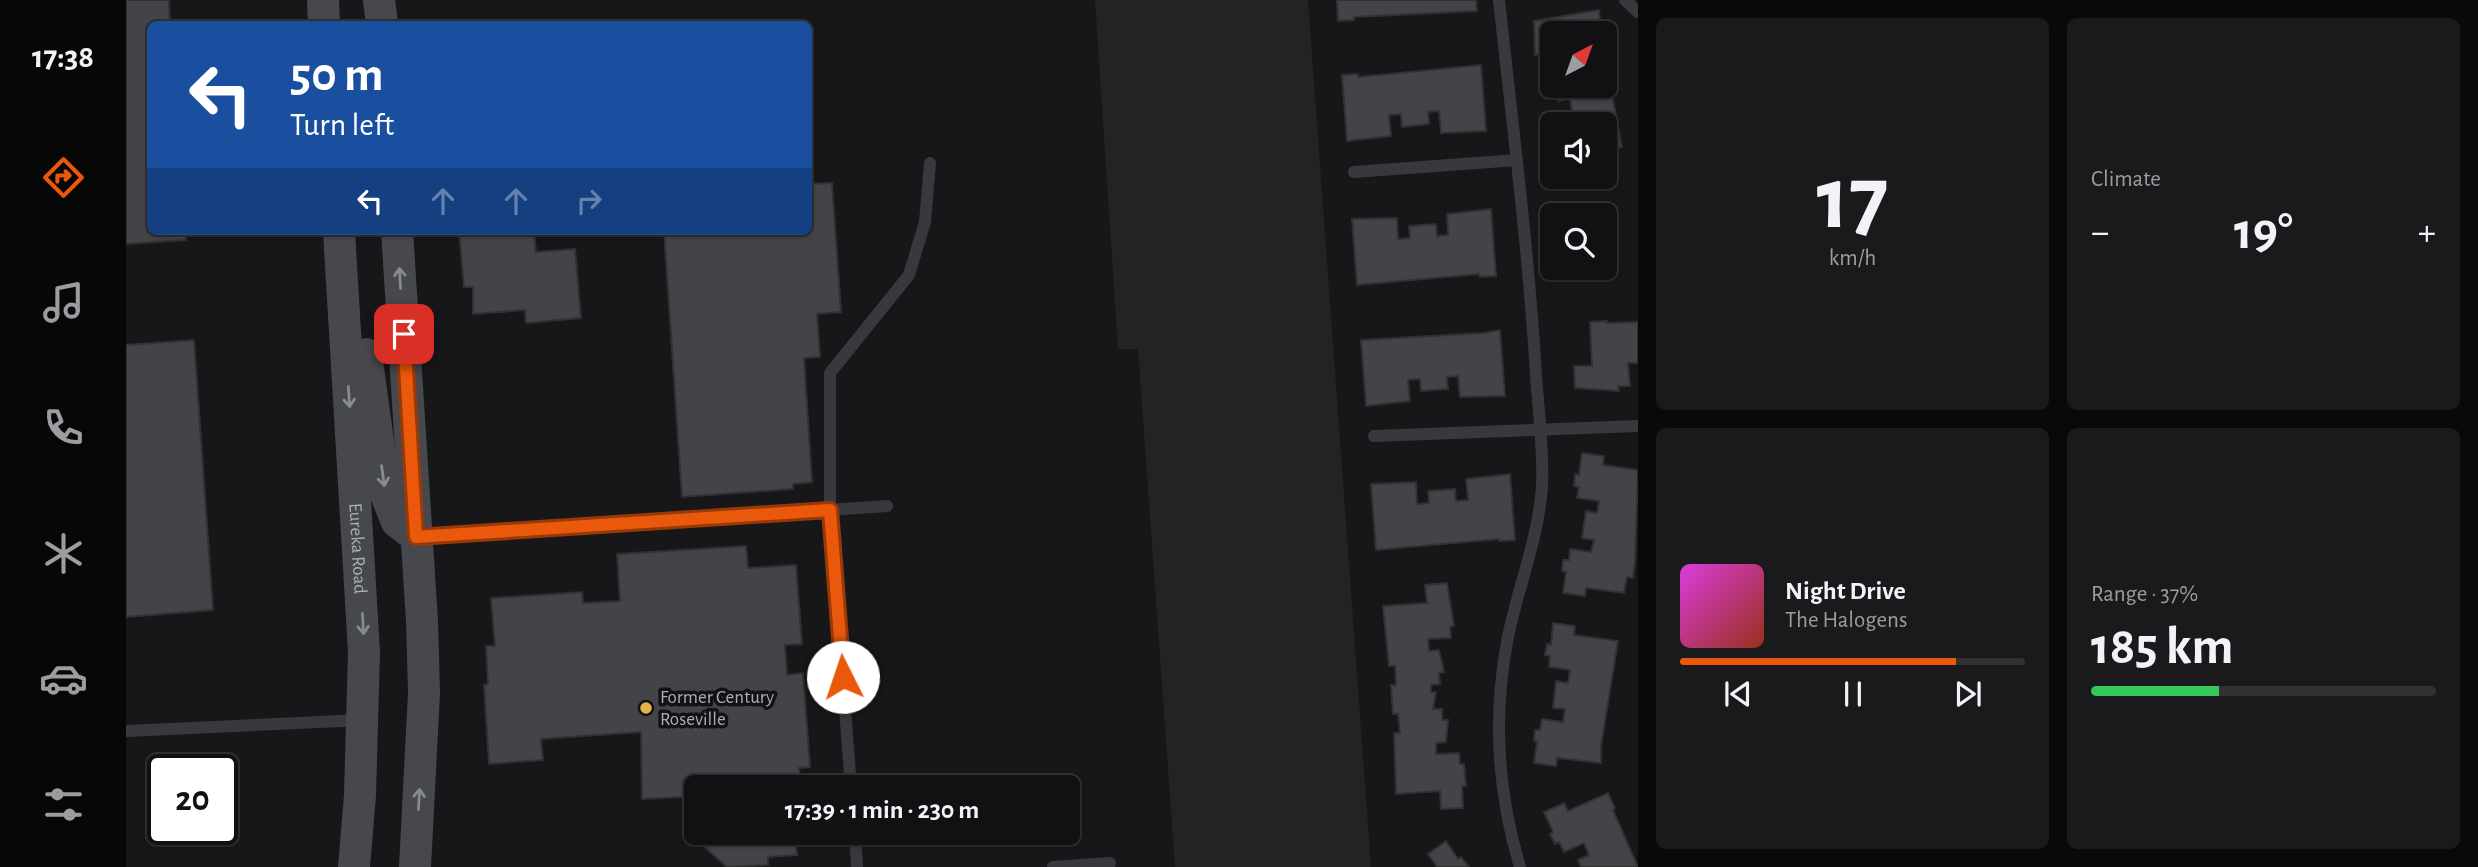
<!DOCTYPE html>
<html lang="en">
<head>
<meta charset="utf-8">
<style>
  :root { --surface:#111113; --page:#1a1a1c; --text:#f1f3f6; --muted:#9c9da0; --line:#303133; --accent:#ea580c }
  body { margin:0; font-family:"Alegreya Sans",sans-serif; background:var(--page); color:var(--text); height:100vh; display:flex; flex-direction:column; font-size:26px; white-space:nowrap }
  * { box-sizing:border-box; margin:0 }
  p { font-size:23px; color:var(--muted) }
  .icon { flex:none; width:38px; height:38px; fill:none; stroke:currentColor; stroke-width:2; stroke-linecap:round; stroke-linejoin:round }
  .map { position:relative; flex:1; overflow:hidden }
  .details { display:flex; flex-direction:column; gap:18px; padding:18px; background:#09090a; width:840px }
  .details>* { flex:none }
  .banner { position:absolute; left:21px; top:21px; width:665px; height:214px; border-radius:10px; box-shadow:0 2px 5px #0004,0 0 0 2px var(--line); background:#1a4fa0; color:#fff; overflow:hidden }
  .needle { width:46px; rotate:41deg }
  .tools { position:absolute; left:1414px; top:21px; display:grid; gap:14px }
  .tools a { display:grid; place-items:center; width:77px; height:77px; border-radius:10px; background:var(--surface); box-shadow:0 2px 5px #0004,0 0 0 2px var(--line); font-size:35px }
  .speed { position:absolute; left:21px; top:754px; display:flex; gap:14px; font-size:35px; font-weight:700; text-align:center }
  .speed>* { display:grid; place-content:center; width:91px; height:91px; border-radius:50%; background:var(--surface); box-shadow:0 2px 5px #0004,0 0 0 2px var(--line); line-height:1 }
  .speed .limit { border:4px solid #111; border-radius:10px; background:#fff; color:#111 }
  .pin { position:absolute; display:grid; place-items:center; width:60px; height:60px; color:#fff; margin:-30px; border-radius:14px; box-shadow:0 4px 10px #0006 }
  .me { position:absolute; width:77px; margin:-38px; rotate:356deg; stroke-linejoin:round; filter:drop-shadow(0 0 5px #0008) }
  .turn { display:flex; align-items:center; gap:24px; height:147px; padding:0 28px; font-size:32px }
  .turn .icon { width:91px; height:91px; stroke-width:2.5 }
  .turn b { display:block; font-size:49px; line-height:60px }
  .lanes { display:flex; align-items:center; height:66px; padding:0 28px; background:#0003; justify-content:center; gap:35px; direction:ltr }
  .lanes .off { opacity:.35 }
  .big { font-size:52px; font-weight:700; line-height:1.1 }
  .details .card { flex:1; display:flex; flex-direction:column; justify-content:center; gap:10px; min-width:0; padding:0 24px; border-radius:10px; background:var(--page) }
  .details .dial { align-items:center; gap:0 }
  .dial b { font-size:91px; line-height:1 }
  .song { display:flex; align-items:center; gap:21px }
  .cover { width:84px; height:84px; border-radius:10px; background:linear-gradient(135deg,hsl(300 70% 55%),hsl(10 70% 35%)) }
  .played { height:7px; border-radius:4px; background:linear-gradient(90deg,var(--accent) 80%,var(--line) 80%) }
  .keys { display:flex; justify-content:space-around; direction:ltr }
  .heat { display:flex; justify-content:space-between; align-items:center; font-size:38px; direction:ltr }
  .charge { height:10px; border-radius:5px; background:linear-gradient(90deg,#34c759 37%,var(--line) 0) }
  .details .tiles { flex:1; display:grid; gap:18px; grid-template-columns:repeat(2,1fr) }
  .trip { position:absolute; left:558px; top:775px; width:396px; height:70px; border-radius:10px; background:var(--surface); box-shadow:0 2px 5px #0004,0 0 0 2px var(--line); font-weight:700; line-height:70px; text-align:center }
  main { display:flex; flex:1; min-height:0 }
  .menu { display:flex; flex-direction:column; width:126px; justify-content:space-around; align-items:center; background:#070708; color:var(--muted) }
  .menu .icon { width:49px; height:49px }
  .menu .selected { color:var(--accent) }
  .menu b { font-size:32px; color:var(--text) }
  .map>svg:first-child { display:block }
  .built { fill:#232325 }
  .building { fill:#444448; stroke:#313134; stroke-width:2 }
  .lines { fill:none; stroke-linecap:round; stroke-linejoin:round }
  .service { stroke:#38393d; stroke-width:12 }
  .secondary { stroke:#46484d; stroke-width:32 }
  .oneway { stroke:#878a92 }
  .route-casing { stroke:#983908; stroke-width:18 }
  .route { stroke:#ea580c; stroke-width:12 }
  .poi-dot { fill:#e2b445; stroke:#121214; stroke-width:2.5 }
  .labels { text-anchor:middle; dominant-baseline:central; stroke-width:7; stroke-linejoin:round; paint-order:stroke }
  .street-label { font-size:19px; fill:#aaaeb7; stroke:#121214 }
  .poi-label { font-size:19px; fill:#aaaeb7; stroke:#121214; text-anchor:start }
</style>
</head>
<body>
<main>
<nav class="menu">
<b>17:38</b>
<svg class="icon selected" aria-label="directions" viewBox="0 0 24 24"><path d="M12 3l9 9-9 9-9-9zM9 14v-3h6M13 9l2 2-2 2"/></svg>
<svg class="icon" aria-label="music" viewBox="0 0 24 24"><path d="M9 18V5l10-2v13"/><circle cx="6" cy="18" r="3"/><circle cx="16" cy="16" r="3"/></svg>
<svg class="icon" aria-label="phone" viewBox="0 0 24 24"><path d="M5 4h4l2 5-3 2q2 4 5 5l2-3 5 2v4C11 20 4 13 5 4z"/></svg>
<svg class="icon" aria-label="climate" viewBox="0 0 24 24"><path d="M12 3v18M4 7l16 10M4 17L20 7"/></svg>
<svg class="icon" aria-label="car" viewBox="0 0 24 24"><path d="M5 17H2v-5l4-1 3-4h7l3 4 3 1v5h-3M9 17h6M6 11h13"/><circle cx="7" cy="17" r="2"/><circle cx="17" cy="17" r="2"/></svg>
<svg class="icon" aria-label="filters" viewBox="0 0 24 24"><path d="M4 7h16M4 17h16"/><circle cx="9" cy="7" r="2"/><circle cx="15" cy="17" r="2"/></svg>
</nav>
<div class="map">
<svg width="1512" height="867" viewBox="0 0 1512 867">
  <rect width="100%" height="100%" fill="#171719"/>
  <path class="built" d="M969,0H1182L1245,867H1049L1012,349H992Z"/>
  <path class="building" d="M0,0H43L44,24H24V231H59L60,240L0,244Z
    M1211,0H1350L1351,11L1228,17V20L1212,21Z
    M1473,10L1475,33H1426V63L1417,65L1415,54L1409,55L1408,21Z
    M1479,59L1496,147L1479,150V124H1427L1425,114L1446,111L1444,99L1432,101L1430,86H1479Z
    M1355,65L1360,131L1315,133L1313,111L1302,112L1303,124L1276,127L1275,114L1263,115L1265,136L1221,141L1216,75L1232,74V77Z
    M706,183L715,312L691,314L694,357L678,358L686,482L667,484V489L556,497L538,231H682V184Z
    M1365,209L1370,276L1354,277L1353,274L1231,285L1226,219L1271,218L1272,239L1284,238L1283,226L1310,224L1311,236L1322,235L1321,214Z
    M333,231H408L410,252L449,249L455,318L400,323L399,310L347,314V287H338Z
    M1481,321V323L1512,322V363H1502L1504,386H1492L1493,391L1449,388L1448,366H1466L1464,322Z
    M1374,330L1379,396L1334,397L1332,376L1321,377L1322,389L1295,391L1294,379L1282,380L1284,401L1240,406L1235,340L1358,333Z
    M68,340L87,610L0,617V345Z
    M1456,453L1478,456L1477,465L1512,470L1509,561L1507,578L1501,577L1498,593L1460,588L1459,596L1437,593L1440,572L1436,571L1437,560H1443L1444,549L1465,552L1468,540L1456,538L1460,511L1471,513L1473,501L1451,498L1453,487L1448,486L1449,474L1453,475Z
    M1384,474L1389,540L1373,541V539L1250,550L1245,484L1290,482L1291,504L1303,503L1302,491L1329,489L1330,501L1342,500L1340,479Z
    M620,546L622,568L670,565L676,644L659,645L661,675L677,673L684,767L673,768L674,788H570V833H669L671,855L642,857V865L601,867L560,831L557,797L516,799L515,732L415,739L417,760L363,764L358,685L362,684L360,646H369L365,598L456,592L457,603L494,601L491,554Z
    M1321,583L1328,626L1324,627L1325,638L1302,639L1303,651L1313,650L1318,672L1313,673L1314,684L1305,685V692H1310L1307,709H1316V720H1322L1320,742L1310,743V754L1333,753L1334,764H1338L1340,786H1336L1337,808L1315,809L1314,791L1270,794L1268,733H1274L1272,714H1267L1265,685H1270L1269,666H1263L1257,606L1301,603L1299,585Z
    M1427,623L1449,626L1448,635L1492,641L1475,746V763L1431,758L1430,766L1408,763L1411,742L1408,741L1409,730H1414L1416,719L1437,722L1439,709L1427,708L1430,681L1442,683L1444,670L1423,667L1424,656L1419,655L1421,644L1425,645Z
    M1482,793L1489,808L1487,810L1512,867H1455L1452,860L1463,855L1458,843L1438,852L1433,842L1429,844L1424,834L1427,832L1418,812L1438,803L1442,811Z
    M1320,841L1332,859L1335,857L1343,867H1311L1302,854Z"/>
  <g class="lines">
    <path class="service" d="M1373,0C1386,120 1401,239 1409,359C1411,401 1418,445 1416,487C1412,541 1391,589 1381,642C1367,717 1372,794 1394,867
      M1499,0L1512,12
      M1228,172L1391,160
      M1248,436L1512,426
      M291,537L761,506
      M0,731L237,720
      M725,788L704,510V373L783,275L799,222L804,163
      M729,833L731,867
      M927,867L984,863"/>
    <g class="secondary">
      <path d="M197,0L198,24"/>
      <path d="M253,0L256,24"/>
      <path id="s1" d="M213,231L238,652L234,795L228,867"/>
      <path d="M271,231L296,621L298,693L289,867"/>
      <path d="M240,354L259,492L271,522L291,537"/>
    </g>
  </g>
  <defs><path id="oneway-shaft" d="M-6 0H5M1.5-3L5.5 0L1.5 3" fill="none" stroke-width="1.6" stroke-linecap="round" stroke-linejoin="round" transform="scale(1.75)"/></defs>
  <g class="oneway">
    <use href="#oneway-shaft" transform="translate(274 278) rotate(-93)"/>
    <use href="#oneway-shaft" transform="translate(223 397) rotate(86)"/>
    <use href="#oneway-shaft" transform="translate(257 476) rotate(82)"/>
    <use href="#oneway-shaft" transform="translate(237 624) rotate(87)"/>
    <use href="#oneway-shaft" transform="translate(293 799) rotate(-87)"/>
  </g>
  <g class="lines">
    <defs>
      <path id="route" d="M278,334L290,537L704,510L717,677"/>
    </defs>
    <use href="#route" class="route-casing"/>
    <use href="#route" class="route"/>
  </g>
  <circle class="poi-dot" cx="520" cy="708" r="7"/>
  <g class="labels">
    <g class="street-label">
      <text stroke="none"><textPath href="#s1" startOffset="318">Eureka Road</textPath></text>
    </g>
    <g class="poi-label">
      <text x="534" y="697">Former Century<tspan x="534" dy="22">Roseville</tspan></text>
    </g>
  </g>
</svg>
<div class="tools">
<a><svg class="needle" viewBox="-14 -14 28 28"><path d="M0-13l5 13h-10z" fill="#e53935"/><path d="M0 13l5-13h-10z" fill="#9c9da0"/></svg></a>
<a><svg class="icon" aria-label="sound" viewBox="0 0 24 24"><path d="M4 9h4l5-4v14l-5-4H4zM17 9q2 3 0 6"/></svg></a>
<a><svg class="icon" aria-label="search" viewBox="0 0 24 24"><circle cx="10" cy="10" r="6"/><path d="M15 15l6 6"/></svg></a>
</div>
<div class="speed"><div class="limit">20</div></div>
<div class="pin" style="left:278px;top:334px;background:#d93025"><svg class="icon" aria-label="arrive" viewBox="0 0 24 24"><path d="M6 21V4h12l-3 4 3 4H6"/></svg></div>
<svg class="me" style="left:717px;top:677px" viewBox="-20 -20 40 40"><circle r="19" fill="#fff"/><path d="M0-13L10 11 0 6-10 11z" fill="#ea580c"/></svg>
<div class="trip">17:39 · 1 min · 230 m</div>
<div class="banner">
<div class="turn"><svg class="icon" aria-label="left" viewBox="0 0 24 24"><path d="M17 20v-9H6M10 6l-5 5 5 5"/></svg><div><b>50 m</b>Turn left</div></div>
<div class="lanes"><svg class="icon" aria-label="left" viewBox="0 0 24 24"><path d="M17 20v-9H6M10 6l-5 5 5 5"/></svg><svg class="icon off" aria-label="ahead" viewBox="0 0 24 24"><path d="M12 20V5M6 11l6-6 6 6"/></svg><svg class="icon off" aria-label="ahead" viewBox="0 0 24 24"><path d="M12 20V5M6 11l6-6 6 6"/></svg><svg class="icon off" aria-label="right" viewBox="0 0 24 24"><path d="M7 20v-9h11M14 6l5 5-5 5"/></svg></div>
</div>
</div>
<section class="details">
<div class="tiles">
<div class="card dial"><b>17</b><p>km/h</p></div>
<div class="card"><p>Climate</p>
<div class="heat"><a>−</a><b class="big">19°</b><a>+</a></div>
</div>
<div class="card">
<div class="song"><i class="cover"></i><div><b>Night Drive</b><p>The Halogens</p></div></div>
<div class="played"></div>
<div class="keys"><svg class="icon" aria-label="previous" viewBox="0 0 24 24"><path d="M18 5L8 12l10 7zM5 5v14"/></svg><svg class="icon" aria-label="pause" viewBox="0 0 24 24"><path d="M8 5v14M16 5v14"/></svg><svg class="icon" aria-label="next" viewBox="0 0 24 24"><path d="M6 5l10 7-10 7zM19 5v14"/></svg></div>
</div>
<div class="card"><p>Range · 37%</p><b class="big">185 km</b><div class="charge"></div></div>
</div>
</section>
</main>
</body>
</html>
